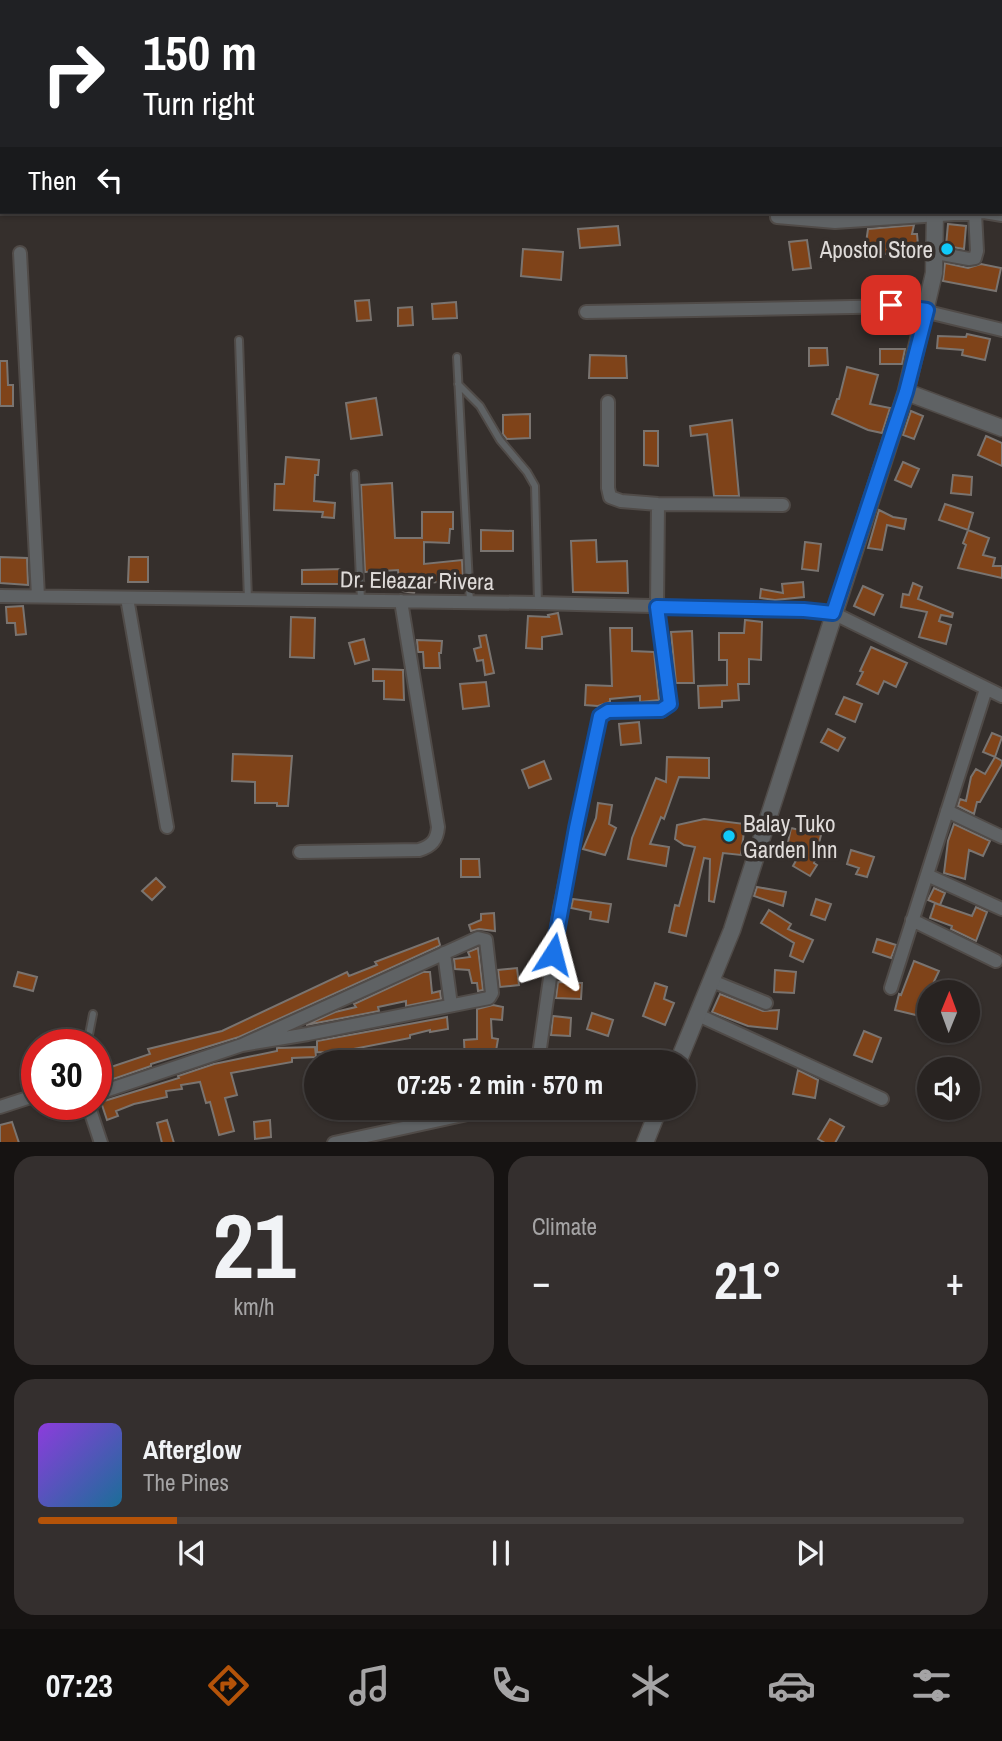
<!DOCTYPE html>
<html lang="en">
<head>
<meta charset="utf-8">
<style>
  :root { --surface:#282321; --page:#342f2e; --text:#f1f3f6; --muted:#a5a4a5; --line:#44403f; --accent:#b45309 }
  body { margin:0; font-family:"Archivo Narrow",sans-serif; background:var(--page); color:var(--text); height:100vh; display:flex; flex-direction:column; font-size:26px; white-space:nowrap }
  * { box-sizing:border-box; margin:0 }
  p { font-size:23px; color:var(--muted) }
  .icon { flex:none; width:38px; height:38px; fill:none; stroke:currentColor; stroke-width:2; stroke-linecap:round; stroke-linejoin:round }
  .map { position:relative; height:1142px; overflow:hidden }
  .drawer { display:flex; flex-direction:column; gap:14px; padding:14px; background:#161312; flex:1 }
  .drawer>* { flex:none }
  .guide { position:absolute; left:0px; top:0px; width:1003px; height:214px; box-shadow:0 2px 5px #0004,0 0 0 2px var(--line); background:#202124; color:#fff; overflow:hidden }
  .needle { width:46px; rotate:1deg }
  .fabs { position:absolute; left:917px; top:980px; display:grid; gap:14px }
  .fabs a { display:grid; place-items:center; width:63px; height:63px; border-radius:50%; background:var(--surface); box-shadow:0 2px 5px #0004,0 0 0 2px var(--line); font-size:35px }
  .speed { position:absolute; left:21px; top:1029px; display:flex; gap:14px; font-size:35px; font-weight:700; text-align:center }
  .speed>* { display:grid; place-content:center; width:91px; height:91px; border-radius:50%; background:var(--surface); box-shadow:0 2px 5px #0004,0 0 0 2px var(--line); line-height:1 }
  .speed .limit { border:10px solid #d22; background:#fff; color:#111 }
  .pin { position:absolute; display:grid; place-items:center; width:60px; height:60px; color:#fff; margin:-30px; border-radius:14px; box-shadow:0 4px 10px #0006 }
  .me { position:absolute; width:77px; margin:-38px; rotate:9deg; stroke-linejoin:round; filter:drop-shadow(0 0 5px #0008) }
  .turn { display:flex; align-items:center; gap:24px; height:147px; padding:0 28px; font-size:32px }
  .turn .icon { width:91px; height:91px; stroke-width:2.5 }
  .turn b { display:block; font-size:49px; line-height:60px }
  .then { display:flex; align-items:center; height:66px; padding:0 28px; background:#0003; gap:14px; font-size:26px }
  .big { font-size:52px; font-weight:700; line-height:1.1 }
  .drawer .widget { flex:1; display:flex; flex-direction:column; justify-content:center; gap:10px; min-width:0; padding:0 24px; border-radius:21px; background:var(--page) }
  .drawer .dial { align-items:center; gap:0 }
  .dial b { font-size:91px; line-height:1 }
  .song { display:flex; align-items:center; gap:21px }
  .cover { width:84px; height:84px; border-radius:10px; background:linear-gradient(135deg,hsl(270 70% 55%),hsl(200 70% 35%)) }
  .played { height:7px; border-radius:4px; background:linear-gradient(90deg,var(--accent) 15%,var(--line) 15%) }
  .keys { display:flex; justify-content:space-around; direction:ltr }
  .heat { display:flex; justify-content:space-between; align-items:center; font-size:38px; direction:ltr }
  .drawer .tiles { flex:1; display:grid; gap:14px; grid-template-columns:1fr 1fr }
  .widget:last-child { grid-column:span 2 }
  .trip { position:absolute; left:304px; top:1050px; width:392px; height:70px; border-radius:35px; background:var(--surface); box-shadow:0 2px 5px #0004,0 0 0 2px var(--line); font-weight:700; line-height:70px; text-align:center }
  .dock { display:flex; height:112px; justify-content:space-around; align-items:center; background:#100e0d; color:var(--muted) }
  .dock .icon { width:49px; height:49px }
  .dock .active { color:var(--accent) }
  .dock b { font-size:32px; color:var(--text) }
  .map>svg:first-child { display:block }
  .building { fill:#7f4319; stroke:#7a7470; stroke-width:2 }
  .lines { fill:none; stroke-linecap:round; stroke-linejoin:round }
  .service-casing { stroke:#504b48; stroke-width:10 }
  .minor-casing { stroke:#504b48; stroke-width:16 }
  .tertiary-casing { stroke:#504b48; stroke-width:19 }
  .service { stroke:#5f6264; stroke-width:6 }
  .minor { stroke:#5f6264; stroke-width:12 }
  .tertiary { stroke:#5f6264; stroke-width:16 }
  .route-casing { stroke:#114b97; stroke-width:18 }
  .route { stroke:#1a73e8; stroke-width:12 }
  .poi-dot { fill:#10cafa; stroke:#352f2c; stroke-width:2.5 }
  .labels { text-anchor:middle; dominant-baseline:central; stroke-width:7; stroke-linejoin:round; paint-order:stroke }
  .poi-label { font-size:23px; fill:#dfdbd9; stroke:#352f2c; text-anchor:end }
  .street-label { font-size:23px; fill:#dfdbd9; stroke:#352f2c }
</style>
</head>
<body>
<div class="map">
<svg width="1002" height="1143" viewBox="0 0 1002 1143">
  <rect width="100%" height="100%" fill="#352f2c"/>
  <path class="building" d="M948,224L966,226L964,249L946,246Z
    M914,225L912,234H917L918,245L888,247L887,254L865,250L868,229Z
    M618,226L620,245L580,248L578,229Z
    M807,240L811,268L793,270L789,242Z
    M523,249L563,252L561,280L521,276Z
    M945,263L968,268L981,264L1001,268L996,291L943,281Z
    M369,300L371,320L357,321L355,301Z
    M456,302L457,318L433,319L432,304Z
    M412,307L413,325L398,326V308Z
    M967,334L990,339L985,360L962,355L963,350L937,348L938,336L966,337Z
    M809,348H827L828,365L809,366Z
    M880,349H905L902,364H880Z
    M590,355L626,356L627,378H589Z
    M0,361H7L8,385H13V406H0Z
    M847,367L878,375L870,404L890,408L882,433L868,430L832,414L837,399H839Z
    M376,398L382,435L351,439L346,403Z
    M911,411L923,416L914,439L903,435Z
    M530,414V438L507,439L503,434V415Z
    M732,420L739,496H714L707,434L691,436L690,426Z
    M644,431H658V466L644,465Z
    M986,436L1002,443V466L978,455Z
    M286,457L319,460L318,475H315L314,501L335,503L334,518L322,517L323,512L274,510L275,484H284Z
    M903,462L919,469L911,487L895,480Z
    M953,475L972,477L971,495L951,493Z
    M392,483L395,538H422V512H453V529H450L449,543L424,542V564L462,560L463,579L429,583V589L415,590L414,593L402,591L403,580H399L398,570L365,572L361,485Z
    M945,504L973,513L968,530L939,520Z
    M879,510L893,517L906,519L904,529L887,525L882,550L868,548Z
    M481,530L513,531V551H481Z
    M968,530L989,538L983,555L995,558L993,566H1002V578L958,568L966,545L963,543Z
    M596,540L597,562L627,561L628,593L573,592L571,541Z
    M805,542L821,544L818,571L802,569Z
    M0,557L27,558L28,585L0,583Z
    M129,557H148V582H128Z
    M344,569V584H302V570Z
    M803,582L804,597L775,600L760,598L761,589L783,593L782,584Z
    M913,583L922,587L918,599L953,613L952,617L941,615L939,621L951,625L946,644L919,637L927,612L901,607L903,594L909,595Z
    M863,586L883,595L874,615L854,606Z
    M23,606L26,634L16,635L15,623H7L6,607Z
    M558,613L562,634L542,637V649L526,648L528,616L549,617L548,615Z
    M291,617L315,618L314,658L290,657Z
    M745,620L762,622L761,660L749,659V684H738L739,700L722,701V707L699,708L698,686L727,685V660H719V633H744Z
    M610,628H632V651L654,652L659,700L640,702V696L610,699V702L598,706L585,705L586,685L612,686Z
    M692,631L694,683H676L671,632Z
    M486,635L494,673L485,675L483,660L477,661L474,649L481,647L479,636Z
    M364,639L369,660L355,664L349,643Z
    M417,640L442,641L441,653H439L440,668H424L423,652H418Z
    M871,647L907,663L896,687L884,681L878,694L857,684L863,672L860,671Z
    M373,669L403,670L404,700L384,699V681H373Z
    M486,682L489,706L463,709L460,684Z
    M844,697L862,704L855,722L836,714Z
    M639,722L641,743L621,745L619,724Z
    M828,729L845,738L838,751L821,742Z
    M992,733L1002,737L995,757L983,752Z
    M233,754L292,756L288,806H277V803H255V782L232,781Z
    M667,757L709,758V778L679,777L664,819L661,817L650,844L669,847L666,866L628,859L632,838L656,778L666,782Z
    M995,757L1002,761V764L980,802H977L974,814L958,806L960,799L966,801L971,777L976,769L985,774Z
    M544,761L551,779L529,788L522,770Z
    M598,803L612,805L609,824L616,828L605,855L583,849L596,818Z
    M704,819L745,824L741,855L723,853L714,902L709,901L710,859L704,858L686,936L669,932L675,905L679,906L695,847L684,845L675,839L677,825Z
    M954,824L990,841L983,856L969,850L965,879L944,873L948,841Z
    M791,828L821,835L814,863L817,865L810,876L793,866L802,850L787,847Z
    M851,850L874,857L867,877L856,874L859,868L847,864Z
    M461,859H479L480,877H461Z
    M156,878L165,887L152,900L142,891Z
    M757,887L786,892L783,906L754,896Z
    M934,888L945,893L940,905L972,916L976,907L987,912L976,941L951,929L952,926L930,918L935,903L940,905L928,900Z
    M573,899L611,904L608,922L590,919L591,912L571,908Z
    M816,899L831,904L825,920L811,915Z
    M769,910L791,924L788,929L813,940L803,962L790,956L794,943L761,923Z
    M494,913L495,931L479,929L471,931L469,925L481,920V914Z
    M438,938L440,945L439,946L239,1037L151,1064V1066L96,1085V1072L150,1054L148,1049L222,1031L347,972L349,976L377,965L375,962Z
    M877,939L896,945L891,958L873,952Z
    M478,948L483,990L478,991L477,983H472L469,970L455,969L454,959L470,957L468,952Z
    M914,961L939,971L929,992V1004L924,1000L920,1016L895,1010L899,994L901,995Z
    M517,968L519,985L500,987L498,970Z
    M775,970L796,972L794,993L774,992Z
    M18,972L37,977L33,991L14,986Z
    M423,972H430L432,993L440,991L441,999L406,1006V1001L378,1007L379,1011L306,1025L335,1012L356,1007L354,1004Z
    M558,982L582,983L581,999L556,998Z
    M655,983L667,987L664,999L674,1003L665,1025L643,1016Z
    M720,994L763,1011L779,1010L777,1029L748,1026L712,1012Z
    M493,1005L503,1007L502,1020L491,1019L492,1038L498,1039L496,1051L476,1049L478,1062H465L464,1040L477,1039V1009Z
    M592,1013L613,1020L608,1036L587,1029Z
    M553,1016L571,1018L570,1036L551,1035Z
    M447,1017L448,1029L430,1032V1030L410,1035V1038L348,1050L349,1062H337L336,1053L317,1052V1041Z
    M864,1031L881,1038L872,1062L854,1055Z
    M315,1047L316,1057L292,1058V1062L231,1073L237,1095L225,1098L234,1131L219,1135L210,1102L206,1103L200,1082L181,1085L182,1089L166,1091L167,1097L134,1104L116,1111L118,1116L107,1120L101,1102L179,1078L178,1076L214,1064L277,1051V1048Z
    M798,1070L818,1080L815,1098L793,1094Z
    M830,1119L844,1127L835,1143H825L818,1139Z
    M167,1120L174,1143H162L157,1123Z
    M270,1120L271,1137L255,1139L254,1122Z
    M12,1122L19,1143H0V1125Z"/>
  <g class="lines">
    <defs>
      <path id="service" d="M239,340L248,600
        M457,357L470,602
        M458,384L480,406L500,440L527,472L535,486L538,603
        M355,474L361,600
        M87,1045L93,1014"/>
      <path id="minor" d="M1001,63H1002
        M1001,99H1002
        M0,105H2
        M777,217L835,222L984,212L1002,215
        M20,253L38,596
        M936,253L969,259L975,258L977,251L975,213
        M586,312L903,306L1002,330
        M608,402V488L610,497L621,501L658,504L783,505
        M0,596L538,603L804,610L833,613L1002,696
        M127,598L167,827
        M947,811L1002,837
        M300,852L419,850C432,846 437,840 438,827L401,601
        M927,875L1002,909
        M912,920L996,961
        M444,953L451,1005
        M712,981L766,1003
        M891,988L986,689
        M698,1015L882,1099
        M538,1062L560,908L599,720L603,713L608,711H661L670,704L657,607L658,504
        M96,1094L242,1045L478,938L486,940L492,993L489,998L308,1034L242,1045
        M88,1104L101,1143
        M0,1107L37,1095
        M334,1143L495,1108"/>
      <path id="tertiary" d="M908,0V2
        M906,392L1002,428
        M678,1062L732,930L906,392L934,273L935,212
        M645,1143L659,1108"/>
    </defs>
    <use href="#service" class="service-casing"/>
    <use href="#minor" class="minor-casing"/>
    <use href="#tertiary" class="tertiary-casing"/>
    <use href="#service" class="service"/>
    <use href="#minor" class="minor"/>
    <use href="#tertiary" class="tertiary"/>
  </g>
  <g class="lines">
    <defs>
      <path id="route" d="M553,954L576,828L600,716L608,711L661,710L670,704L657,607L804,610L833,613L906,392L927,310L891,305"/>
    </defs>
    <use href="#route" class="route-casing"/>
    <use href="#route" class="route"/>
  </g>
  <g class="poi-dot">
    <circle cx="947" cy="249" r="7"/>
    <circle cx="729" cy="836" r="7"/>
  </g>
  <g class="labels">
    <g class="poi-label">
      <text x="933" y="249">Apostol Store</text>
      <text x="743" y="823" text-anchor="start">Balay Tuko<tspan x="743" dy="26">Garden Inn</tspan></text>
    </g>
    <g class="street-label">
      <text transform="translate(417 580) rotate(1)">Dr. Eleazar Rivera</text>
    </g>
  </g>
</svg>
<div class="fabs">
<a><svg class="needle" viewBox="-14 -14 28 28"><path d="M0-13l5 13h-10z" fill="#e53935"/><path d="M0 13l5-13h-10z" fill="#a5a4a5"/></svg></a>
<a><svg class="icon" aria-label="sound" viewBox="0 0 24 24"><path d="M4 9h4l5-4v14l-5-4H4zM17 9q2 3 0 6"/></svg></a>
</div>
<div class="speed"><div class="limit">30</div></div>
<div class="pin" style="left:891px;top:305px;background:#d93025"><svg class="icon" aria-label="arrive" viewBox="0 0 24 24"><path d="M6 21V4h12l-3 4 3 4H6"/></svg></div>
<svg class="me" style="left:553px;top:954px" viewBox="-20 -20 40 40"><path d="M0-17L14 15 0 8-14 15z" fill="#1a73e8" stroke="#fff" stroke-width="4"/></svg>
<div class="trip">07:25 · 2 min · 570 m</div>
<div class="guide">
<div class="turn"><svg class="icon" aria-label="right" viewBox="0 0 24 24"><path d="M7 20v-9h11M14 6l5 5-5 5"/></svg><div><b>150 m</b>Turn right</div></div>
<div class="then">Then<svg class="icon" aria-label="left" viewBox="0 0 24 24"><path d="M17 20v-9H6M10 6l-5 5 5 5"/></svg></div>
</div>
</div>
<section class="drawer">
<div class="tiles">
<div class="widget dial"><b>21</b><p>km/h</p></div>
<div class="widget"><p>Climate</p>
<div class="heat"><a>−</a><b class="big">21°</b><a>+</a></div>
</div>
<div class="widget">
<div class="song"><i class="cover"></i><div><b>Afterglow</b><p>The Pines</p></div></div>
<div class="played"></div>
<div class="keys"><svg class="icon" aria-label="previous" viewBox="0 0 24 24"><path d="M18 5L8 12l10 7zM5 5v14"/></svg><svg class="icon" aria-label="pause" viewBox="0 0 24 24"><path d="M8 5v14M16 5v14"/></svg><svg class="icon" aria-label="next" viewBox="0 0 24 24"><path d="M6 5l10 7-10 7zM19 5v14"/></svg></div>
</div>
</div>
</section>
<nav class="dock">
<b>07:23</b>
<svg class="icon active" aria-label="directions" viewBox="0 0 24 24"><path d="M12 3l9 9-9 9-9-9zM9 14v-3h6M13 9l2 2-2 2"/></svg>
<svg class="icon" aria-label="music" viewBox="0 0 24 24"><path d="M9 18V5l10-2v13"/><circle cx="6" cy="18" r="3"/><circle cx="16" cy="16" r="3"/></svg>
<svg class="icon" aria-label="phone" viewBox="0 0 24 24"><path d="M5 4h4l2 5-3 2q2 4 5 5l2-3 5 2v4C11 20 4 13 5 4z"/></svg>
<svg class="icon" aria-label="climate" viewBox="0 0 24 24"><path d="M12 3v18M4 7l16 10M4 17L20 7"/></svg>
<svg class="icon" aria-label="car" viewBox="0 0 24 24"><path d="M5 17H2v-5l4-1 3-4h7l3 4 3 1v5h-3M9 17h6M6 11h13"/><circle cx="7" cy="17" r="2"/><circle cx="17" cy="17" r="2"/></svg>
<svg class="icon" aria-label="filters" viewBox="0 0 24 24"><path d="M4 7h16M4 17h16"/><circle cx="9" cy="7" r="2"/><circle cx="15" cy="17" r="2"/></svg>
</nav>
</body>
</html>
